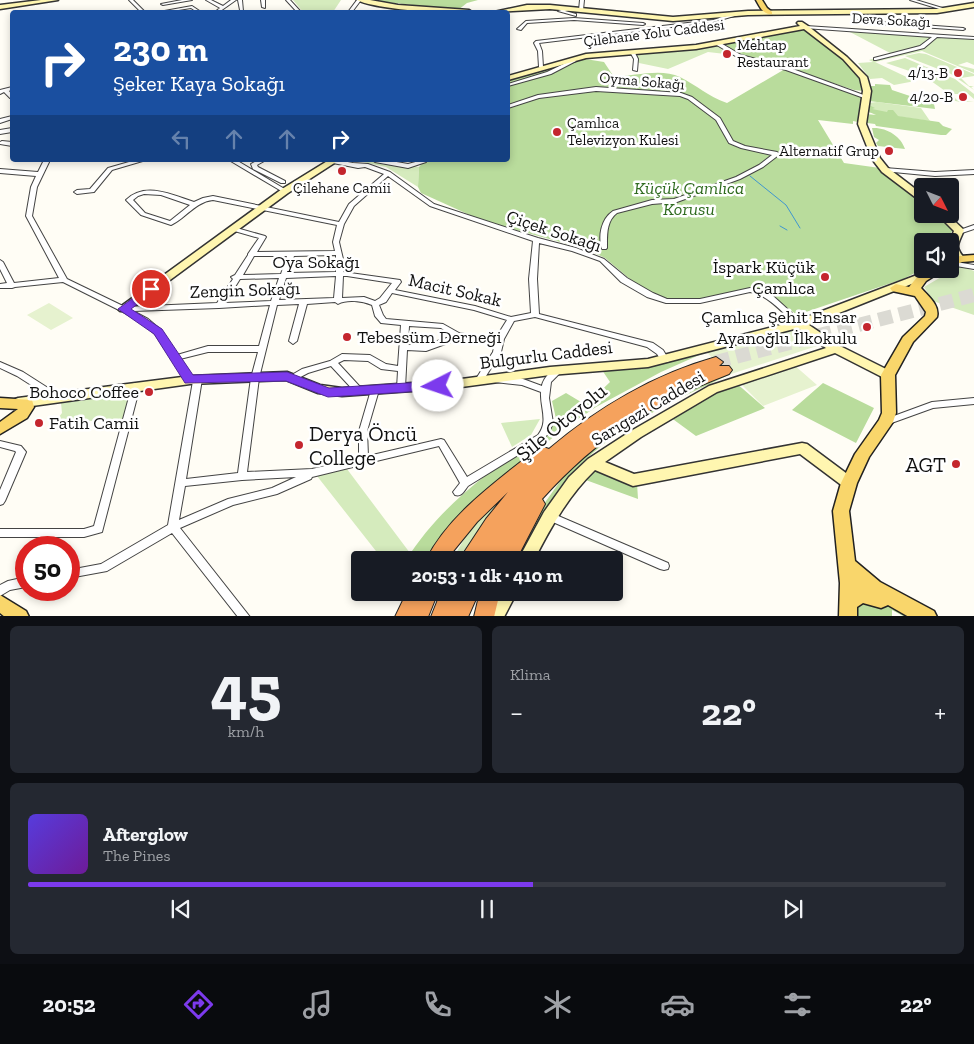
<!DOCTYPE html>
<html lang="tr">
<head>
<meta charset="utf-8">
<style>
  :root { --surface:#171b24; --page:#242831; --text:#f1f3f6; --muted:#9ea1a6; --line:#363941; --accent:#7c3aed }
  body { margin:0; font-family:"Zilla Slab",serif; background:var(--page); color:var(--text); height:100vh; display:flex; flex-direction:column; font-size:19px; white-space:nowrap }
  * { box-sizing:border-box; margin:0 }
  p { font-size:16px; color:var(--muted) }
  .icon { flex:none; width:28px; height:28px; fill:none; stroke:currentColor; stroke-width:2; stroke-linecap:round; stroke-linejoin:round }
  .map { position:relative; height:616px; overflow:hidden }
  .side { display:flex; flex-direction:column; gap:10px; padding:10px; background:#0d0f14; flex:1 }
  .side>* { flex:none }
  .hud { position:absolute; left:10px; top:10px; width:500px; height:152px; border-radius:5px; box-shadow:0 2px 8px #0003; background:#1a4fa0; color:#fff; overflow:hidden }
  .needle { width:32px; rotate:132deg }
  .tools { position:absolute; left:914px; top:178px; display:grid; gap:10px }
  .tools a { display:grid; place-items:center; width:45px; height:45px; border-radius:5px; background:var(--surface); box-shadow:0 2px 8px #0003; font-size:25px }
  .speed { position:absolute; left:15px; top:536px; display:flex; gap:10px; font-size:25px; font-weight:700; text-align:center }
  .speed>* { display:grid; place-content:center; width:65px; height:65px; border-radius:50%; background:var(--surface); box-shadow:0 2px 8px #0003; line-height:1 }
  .speed .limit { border:8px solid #d22; background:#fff; color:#111 }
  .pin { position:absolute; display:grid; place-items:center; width:42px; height:42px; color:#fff; margin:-21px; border:2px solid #fff; border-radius:50%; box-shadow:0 1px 5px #0007 }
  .me { position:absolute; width:55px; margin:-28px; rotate:266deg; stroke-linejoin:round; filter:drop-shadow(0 0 4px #0008) }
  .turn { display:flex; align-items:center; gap:18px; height:105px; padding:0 20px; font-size:22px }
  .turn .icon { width:65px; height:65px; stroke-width:2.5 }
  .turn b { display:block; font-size:35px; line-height:42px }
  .lanes { display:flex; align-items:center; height:48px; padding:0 20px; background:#0003; justify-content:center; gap:25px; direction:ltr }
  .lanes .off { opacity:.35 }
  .big { font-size:38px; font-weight:800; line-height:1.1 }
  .side .tile { flex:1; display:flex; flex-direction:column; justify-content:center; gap:8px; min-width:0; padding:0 18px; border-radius:8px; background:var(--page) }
  .side .dial { align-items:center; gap:0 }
  .dial b { font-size:65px; line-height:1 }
  .song { display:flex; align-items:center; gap:15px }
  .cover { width:60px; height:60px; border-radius:8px; background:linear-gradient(135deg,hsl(250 70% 55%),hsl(280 70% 35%)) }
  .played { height:5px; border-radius:2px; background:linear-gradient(90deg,var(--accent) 55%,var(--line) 55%) }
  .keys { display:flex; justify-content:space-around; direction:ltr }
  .heat { display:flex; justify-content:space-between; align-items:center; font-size:28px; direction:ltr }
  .side .tiles { flex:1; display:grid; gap:10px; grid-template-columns:1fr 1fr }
  .tile:last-child { grid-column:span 2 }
  .trip { position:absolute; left:351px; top:551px; width:272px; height:50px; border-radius:5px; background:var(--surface); box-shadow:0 2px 8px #0003; font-weight:800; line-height:50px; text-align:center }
  .dock { display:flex; height:80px; justify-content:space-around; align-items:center; background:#090b0e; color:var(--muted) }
  .dock .icon { width:35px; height:35px }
  .dock .on { color:var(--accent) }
  .dock b { font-size:22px; color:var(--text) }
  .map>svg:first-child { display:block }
  .green { fill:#d5ebbd }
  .forest { fill:#b9dc9c }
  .pitch { fill:#e6f2cf }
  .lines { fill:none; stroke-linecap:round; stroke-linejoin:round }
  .stream { stroke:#3f96cf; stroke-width:1 }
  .highway-tunnel { stroke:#dbdad3; stroke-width:14; stroke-dasharray:14 7; stroke-linecap:butt }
  .street-casing { stroke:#444; stroke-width:2 }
  .secondary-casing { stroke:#333; stroke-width:3 }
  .primary-casing { stroke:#222; stroke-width:3 }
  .highway-casing { stroke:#222; stroke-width:2 }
  .street { fill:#fff; fill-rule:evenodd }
  .secondary { fill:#fff6b0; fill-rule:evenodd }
  .primary { fill:#f9d66b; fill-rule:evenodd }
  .highway { fill:#f5a25d; fill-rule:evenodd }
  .route { fill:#7c3aed; stroke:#51269a }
  .poi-dot { fill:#c4262e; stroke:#fff; stroke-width:2 }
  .labels { text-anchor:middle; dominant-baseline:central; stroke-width:5; stroke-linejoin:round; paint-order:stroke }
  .far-street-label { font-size:15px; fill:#111; stroke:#fff }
  .far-poi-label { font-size:15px; fill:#111; stroke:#fff; text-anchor:end }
  .park-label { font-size:18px; font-style:italic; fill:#2f6b1f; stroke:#fff }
  .street-label { font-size:18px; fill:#111; stroke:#fff }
  .poi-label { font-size:18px; fill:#111; stroke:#fff; text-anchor:end }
  .near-street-label { font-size:21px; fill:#111; stroke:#fff }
  .near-poi-label { font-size:21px; fill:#111; stroke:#fff; text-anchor:start }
</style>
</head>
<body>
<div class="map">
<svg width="974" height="617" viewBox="0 0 974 617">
  <rect width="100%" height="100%" fill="#fffdf5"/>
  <path class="green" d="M293,0H341L333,12H303Z
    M848,31L974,39V65L967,62L958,65L974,69V73L922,51L875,62L915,81L894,85L882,78L870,79L858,63L873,62L869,60L890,53Z
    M717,44L734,55L708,52L668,69L639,63L634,53Z
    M919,53L926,54L974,74V76L961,78L969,86H974L971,87L974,90L951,74L905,56Z
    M905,58L955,79L974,94V99L968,94H951L958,101H974C966,102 955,103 949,98L953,97H949L948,93L924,76L886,63Z
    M877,102L921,108L930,121L866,112L868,103Z
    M354,160H381L419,167L418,187L386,167Z
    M960,266L974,271V315L933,301L924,287Z
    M131,394L122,420L55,422L62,413L61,403Z
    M540,419L531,435L512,447L501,423Z
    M347,469L410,553L406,560H383L317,476Z
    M509,489L458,560H452L474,522Z"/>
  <path class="forest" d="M368,0H478L467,3L458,10Z
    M803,29L849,64L861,78L863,91L854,90L788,68L741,55L720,43Z
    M579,58L604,62L614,77C634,76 661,68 680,77C698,86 707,96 727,103L785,69L861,97L858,122L853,121V124L818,120L844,163L880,168L922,201V214H940L954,228L946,241H922L923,269L903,279L797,315L769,294L750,288L706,299L664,298L637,285L605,258L586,249L483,221L421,193L418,187L419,167L425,160H508V79Z
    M875,84L890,85L892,90L934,104L935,109L869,101L870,86H875Z
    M869,105L875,108L872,109L887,112L888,110H893L898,116L939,122L943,126L952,129L946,135H941L876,126L875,124L867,123L866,114L876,115L867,111Z
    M872,128C886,127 901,136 905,149L878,146L876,143L879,140L874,137Z
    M706,352L661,372L596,407L565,428L522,462L429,560H406C445,499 500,464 557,423L552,401L566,393L586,405L610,382L602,370L651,366Z
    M725,369L731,374C679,398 619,425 579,466C552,494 537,531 514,560L546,501L566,473L631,414Z
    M735,382L765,408L696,436L670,417Z
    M823,383L874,408L856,443L792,410Z
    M600,468L637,483L638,499L583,479Z
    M873,594L919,616H903L892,610V616H854V596Z"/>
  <path class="pitch" d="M49,303L73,318L51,330L27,315Z
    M796,325L823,344L731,374L706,352Z
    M793,364L817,385L763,406L740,383Z"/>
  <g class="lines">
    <path class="stream" d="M750,176L786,205L800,228
      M780,226L787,230"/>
    <path class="highway-tunnel" d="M716,362L974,295"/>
    <defs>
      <path id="street" d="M129,0H133L145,12H141Z
        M182,0H192L163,5L161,4Z
        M206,0H211L223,6L231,0H236L219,12H215L220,8Z
        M238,0H242L243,11L240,10Z
        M261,0H265V8L262,7Z
        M286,0H290L301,12H297Z
        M357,0H361L352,12H348Z
        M580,0H584L583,10L581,11L579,10Z
        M910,0H916L949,10L946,11Z
        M192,6L201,12H197L191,8L166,12H159Z
        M568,8H569V10L565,11L576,14V16L558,11Z
        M737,13L739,14L738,15L713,22L539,43L542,51L543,67L541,68L539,67L538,51L534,43L536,41L713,20Z
        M574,18L643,23L645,24L643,25L574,20L527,23L521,30L517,29L526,21Z
        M853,20L963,28L965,29L963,30L852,22V20Z
        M806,26L974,37V39L937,37L924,48L876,60H874V58L920,46L932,37L804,28V27Z
        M715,42H719L741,55L790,68L869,97L864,98L786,70L737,57L715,44Z
        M630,51H634L638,59L637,71L633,70L634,59L630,52Z
        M572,60L576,61L551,74L508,86V84L547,72Z
        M12,87V89L9,91L12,95V98H10L4,92L0,94V90Z
        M596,87L681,93L692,97L720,118L733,141L745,146L777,152L780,154L763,167L740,179L677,202L652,204L617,213C606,221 607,236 607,248L606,249H602C598,236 601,219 613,211L652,200L674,199L736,177L759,165L772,155L741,148L729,143L716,120L688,99L680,96L596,91L539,98L508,108V105L538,95Z
        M12,116V119L0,123V119Z
        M12,128V132L0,134V130Z
        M2,141L12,142V146L0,144V142Z
        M44,160H50L37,187L32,216L67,279L125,307L217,303L233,279L231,277L235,275L248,255V254L259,238L231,230L230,229L231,228L233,227L265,236L266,237L257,252L335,251L333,242L337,225L213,200C195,202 186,218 171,225L141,215L126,200C145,181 173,195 194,202L203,198L213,196L339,222L349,204L384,174L365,167L358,168L328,162L325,160H337L353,163L368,164L390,172L434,204L538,238L576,248L604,259L627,278L653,293L667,299H700L750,288L759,289L772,295L804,324L803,326H797C784,314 767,294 750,292L700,303H666L647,297L621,282L600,261L572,251L539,243L537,279L539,314L653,343L663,350L669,360L668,362H662L657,354L647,347L535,317L514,321L504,339L501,352L481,384H475L474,382L493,352L495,342H476L462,338L426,351L407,350L405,388L404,390H398L397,388L398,371L381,369L368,361L344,360L338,363L362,389L363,391L362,393H356L331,366L308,373L293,381L290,380L289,378L290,376L302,369L330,361L342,354L370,355L386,364L398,366L401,325L381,323L375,316L372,305C362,301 347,299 338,304L335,302L307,304L297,341L293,344L289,341L299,304L277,305L259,378L247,472L312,469L359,458V431L371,390L372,388H378L379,390L367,431L368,456L441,439L444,440L467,477L538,435C549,421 540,408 541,392L522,385L495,382L494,380L495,378L498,377L523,379L542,386C543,378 553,367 562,368L563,370L551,382L549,398L553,423L549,432L544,439L468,486C464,491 462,497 455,495L453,492L460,483L439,446L368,463L364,466L361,465L312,477L311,479L277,494L233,505L180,528L250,617H238L172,533L107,571L69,578V570L101,564L168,525L193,381L190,383L187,382L155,334L142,323L121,311L63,282L15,287L12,288H0V284L7,283L0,269V260L3,262L14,283L59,278L26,216L31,187L36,176L0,173V169L38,172ZM388,176L430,206L533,241L529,279L531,313L511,317L475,306L395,290L401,282L400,280L343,272V259L339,242L344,224L354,206ZM144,194L161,195L190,205L170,221L145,213L133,200L138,196ZM336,255V272L288,273L294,256ZM254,256H287L281,274L243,275ZM336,276L334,298L279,300L286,278ZM343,276H347L392,283L380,298L375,301L364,297L342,298ZM279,278L271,301L225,303L240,279ZM392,293L474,310L507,320L497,336H476L459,333L443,324L386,319L383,315L379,305L386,302ZM270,305L259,346H208L177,355L161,330L148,319L133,311L219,308ZM409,326L441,328L453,336L425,345H408ZM208,352H258L251,378L238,473L186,479L202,379L201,377H195L194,379L180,359ZM296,477L272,488L228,499L179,520L185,486L242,480Z
        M136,160H146L112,170L94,192L77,194L74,192L77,190L90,189L108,168Z
        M229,160H236L288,191L287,192H283Z
        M258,160H266L257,165L258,167L285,181V183H281L253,169L251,164Z
        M372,160H385L408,164L423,160L426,162L408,168L375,162Z
        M885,168L935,172L974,170V174L935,176L883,171V169Z
        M974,225V229L959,234L956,232L957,231Z
        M950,261L974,265V269L950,265Z
        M0,362L23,372L59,395L60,397L59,399H53L17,376L0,368Z
        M136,383L139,384L140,386L102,532L84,537H0V529H84L94,526L132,386L133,384Z
        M974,398V404L933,408L886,425L883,424L882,422L883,420L932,402Z
        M0,441L21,446L26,452L5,501L3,504L0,505V490L16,452L15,451L0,447Z
        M549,512L668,563L669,566L668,569L664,570L660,569L546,519L544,516L546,513Z
        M26,577V587L10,590L0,596V585L8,581Z"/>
      <path id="secondary" d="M41,0H58L0,9V5Z
        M357,0H370L398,5L469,10L472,12C452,15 373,9 357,0Z
        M974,3V7L937,13L748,15L673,21L550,9L494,12L527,5H550L673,17L748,11L937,9Z
        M798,22H802L808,26L847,57L867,77L871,91L866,124L880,158L888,168L922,194V201L919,200L882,172L872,159L858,124L863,91L860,78L843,59L804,29L696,49L586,58L508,80V76L586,54L696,45L800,26L797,23Z
        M329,160H339L288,193L128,311H120L118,309L120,307L282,189Z
        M937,214H947L964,230C958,245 954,246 965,259L964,261H956L950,256V241L954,231Z
        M925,272L930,275L929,277L809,325L840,346L892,372L894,375L892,378H884L835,353L717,392L641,437L605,462L634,474L802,443L807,444L854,479L856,483L854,487L849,489L844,487L800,454L633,486L595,470C568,496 551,527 534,560H518L544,512L569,477L588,459L631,431L709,386L826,348L798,328L648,367L550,375L454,388L342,396L318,393L286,380L190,384L18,408L13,406L12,403L13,400L18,398L190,376L287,372L320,385L342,388L454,380L550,367L648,359L796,321Z
        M500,592H517L504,617H487Z"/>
      <path id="primary" d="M756,0H762L767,8L772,12V14C763,15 760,7 756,0Z
        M974,255V261L962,262L950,267V259L960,256Z
        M930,269H945L926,281L921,288C928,296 940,305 937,317L913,342L895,375L896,413L893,422L869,457L857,483L849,511L855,561L880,582L934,611L937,617H909L888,605L881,608L863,603L857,607V617H839L840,583L833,511L841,483L855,454L879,420L882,413L881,375L903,337L925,316L926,312L915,296L892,291L890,288L896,284L909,287L918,276Z
        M0,398L32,400L34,407L27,418L0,434V422L18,409L0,408Z
        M0,595L26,611L29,617H5L0,613Z"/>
      <path id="highway" d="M716,357L723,362L719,366H729L732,370L729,374C651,404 599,436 542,499L545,504L516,560H459L486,519L508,492L477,522L446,560H426C449,514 498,480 537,449L543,447L549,449C597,408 655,374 716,357Z
        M407,592H438L428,617H395Z
        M441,592H479L468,617H431Z
        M480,592H500L494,617H474Z"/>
    </defs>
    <use href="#street" class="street-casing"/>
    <use href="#secondary" class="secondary-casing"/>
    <use href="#primary" class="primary-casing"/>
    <use href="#highway" class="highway-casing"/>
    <use href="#street" class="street"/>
    <use href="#secondary" class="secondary"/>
    <use href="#primary" class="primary"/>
    <use href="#highway" class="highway"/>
  </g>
  <path class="route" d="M151,285L157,289L155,291L131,309L162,329L193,375L287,372L329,388L438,381L445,386L438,390L328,397L286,381L185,383L154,334L118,309Z"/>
  <g class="poi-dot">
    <circle cx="727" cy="54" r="5"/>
    <circle cx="958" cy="73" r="5"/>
    <circle cx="963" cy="97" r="5"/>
    <circle cx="557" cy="132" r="5"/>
    <circle cx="889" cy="151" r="5"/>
    <circle cx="342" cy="171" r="5"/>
    <circle cx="825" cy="277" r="5"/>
    <circle cx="867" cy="327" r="5"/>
    <circle cx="347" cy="337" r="5"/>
    <circle cx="149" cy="392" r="5"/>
    <circle cx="39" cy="423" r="5"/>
    <circle cx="299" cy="445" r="5"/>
    <circle cx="956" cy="464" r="5"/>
  </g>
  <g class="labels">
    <g class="far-street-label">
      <text transform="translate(891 20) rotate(3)">Deva Sokağı</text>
      <text transform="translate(654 33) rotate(-7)">Çilehane Yolu Caddesi</text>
      <text transform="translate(642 81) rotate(5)">Oyma Sokağı</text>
    </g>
    <g class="far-poi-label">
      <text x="737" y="45" text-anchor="start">Mehtap<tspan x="737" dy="17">Restaurant</tspan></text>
      <text x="948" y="73">4/13-B</text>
      <text x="953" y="97">4/20-B</text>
      <text x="567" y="123" text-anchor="start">Çamlıca<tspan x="567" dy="17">Televizyon Kulesi</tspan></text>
      <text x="879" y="151">Alternatif Grup</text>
      <text x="342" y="188" text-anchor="middle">Çilehane Camii</text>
    </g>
    <g class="park-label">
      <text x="689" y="188">Küçük Çamlıca<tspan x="689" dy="21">Korusu</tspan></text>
    </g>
    <g class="street-label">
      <text transform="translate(554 231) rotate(18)">Çiçek Sokağı</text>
      <text x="316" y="262">Oya Sokağı</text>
      <text transform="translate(245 290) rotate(-2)">Zengin Sokağı</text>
      <text transform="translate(455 290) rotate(13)">Macit Sokak</text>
      <text transform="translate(546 355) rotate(-7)">Bulgurlu Caddesi</text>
      <text transform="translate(648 408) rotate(-31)">Sarıgazi Caddesi</text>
    </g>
    <g class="poi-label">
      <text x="815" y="267">İspark Küçük<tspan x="815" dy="21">Çamlıca</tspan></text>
      <text x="857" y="317">Çamlıca Şehit Ensar<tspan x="857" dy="21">Ayanoğlu İlkokulu</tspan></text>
      <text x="357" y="337" text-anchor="start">Tebessüm Derneği</text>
      <text x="139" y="392">Bohoco Coffee</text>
      <text x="49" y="423" text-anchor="start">Fatih Camii</text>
    </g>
    <g class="near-street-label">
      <text transform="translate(561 422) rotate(-39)">Şile Otoyolu</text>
    </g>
    <g class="near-poi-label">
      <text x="309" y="433">Derya Öncü<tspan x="309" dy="24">College</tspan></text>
      <text x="946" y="464" text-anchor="end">AGT</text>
    </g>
  </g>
</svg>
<div class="tools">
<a><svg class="needle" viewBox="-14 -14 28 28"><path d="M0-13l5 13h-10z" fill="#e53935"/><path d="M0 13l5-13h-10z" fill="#9ea1a6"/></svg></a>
<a><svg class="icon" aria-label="sound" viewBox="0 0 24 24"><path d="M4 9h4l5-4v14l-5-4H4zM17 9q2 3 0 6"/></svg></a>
</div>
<div class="speed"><div class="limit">50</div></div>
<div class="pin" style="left:151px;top:289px;background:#d93025"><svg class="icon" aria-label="arrive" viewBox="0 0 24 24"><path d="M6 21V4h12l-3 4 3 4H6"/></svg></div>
<svg class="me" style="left:438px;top:386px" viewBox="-20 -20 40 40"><circle r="19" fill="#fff"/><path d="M0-13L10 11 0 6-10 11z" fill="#7c3aed"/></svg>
<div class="trip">20:53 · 1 dk · 410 m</div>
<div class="hud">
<div class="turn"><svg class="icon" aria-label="right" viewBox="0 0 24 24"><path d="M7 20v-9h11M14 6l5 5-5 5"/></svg><div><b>230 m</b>Şeker Kaya Sokağı</div></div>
<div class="lanes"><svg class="icon off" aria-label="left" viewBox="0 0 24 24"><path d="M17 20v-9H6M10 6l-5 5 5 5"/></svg><svg class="icon off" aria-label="ahead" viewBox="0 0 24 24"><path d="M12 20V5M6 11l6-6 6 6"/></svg><svg class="icon off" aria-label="ahead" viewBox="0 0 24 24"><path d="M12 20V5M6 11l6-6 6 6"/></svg><svg class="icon" aria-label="right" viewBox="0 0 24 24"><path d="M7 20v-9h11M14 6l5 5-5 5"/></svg></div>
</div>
</div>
<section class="side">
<div class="tiles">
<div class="tile dial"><b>45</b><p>km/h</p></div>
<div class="tile"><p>Klima</p>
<div class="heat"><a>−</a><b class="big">22°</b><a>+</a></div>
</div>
<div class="tile">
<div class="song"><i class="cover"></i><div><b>Afterglow</b><p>The Pines</p></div></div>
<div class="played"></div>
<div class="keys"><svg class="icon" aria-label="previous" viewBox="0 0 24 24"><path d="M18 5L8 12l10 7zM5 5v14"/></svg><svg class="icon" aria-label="pause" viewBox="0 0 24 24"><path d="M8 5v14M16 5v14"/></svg><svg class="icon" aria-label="next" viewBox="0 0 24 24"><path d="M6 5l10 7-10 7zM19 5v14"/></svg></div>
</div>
</div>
</section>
<nav class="dock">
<b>20:52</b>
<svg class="icon on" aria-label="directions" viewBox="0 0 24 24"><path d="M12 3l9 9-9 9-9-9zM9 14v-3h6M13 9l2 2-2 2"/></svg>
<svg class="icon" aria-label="music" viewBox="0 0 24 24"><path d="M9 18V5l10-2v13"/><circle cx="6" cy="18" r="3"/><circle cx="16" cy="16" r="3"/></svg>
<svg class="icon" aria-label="phone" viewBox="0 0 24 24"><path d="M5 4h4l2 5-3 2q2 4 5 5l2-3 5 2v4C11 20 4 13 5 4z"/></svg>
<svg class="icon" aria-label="climate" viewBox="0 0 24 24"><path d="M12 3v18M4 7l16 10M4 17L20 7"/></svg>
<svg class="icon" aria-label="car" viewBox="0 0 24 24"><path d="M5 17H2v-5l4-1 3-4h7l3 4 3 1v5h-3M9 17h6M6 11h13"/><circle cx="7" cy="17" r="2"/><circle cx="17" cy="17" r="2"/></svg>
<svg class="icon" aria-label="filters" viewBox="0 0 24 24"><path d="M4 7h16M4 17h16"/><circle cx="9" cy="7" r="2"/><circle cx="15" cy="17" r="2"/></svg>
<b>22°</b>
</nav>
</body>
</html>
